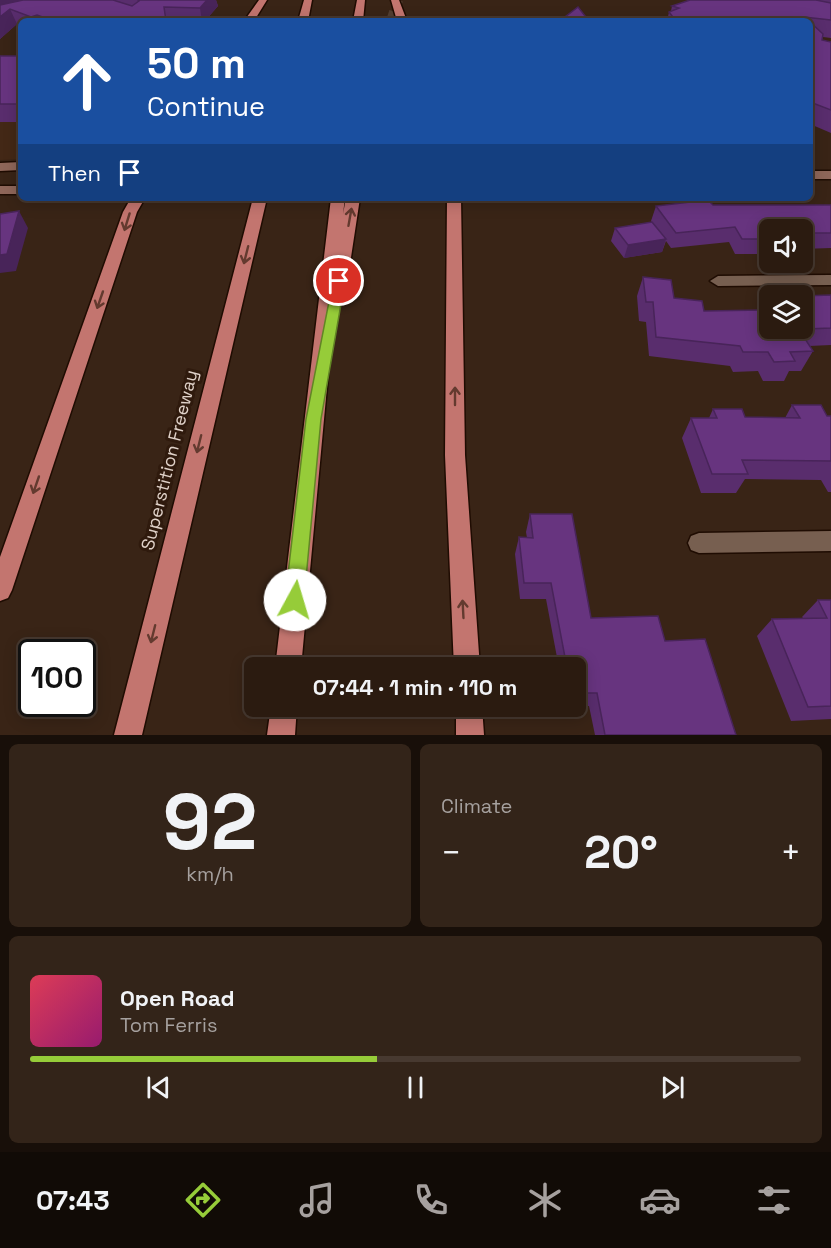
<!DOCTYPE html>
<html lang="en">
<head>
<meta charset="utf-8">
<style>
  :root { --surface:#2b1b10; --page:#332419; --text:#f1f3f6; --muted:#a6a19f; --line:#473930; --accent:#96cc39 }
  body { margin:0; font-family:"Space Grotesk",sans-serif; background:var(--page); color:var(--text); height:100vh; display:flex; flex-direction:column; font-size:22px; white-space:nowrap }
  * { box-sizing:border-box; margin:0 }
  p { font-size:20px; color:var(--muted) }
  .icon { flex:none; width:33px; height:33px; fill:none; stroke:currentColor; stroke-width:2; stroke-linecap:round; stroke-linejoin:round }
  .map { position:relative; height:735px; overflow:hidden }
  .panel { display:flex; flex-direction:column; gap:9px; padding:9px; background:#180f09; flex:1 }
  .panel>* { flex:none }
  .guide { position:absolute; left:18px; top:18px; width:795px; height:183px; border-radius:9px; box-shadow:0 3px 15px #0003,0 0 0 2px var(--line); background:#1a4fa0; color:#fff; overflow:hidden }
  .tools { position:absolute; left:759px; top:219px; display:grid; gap:12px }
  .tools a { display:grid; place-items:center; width:54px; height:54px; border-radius:9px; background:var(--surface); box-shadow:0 3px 15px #0003,0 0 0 2px var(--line); font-size:30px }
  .speed { position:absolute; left:18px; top:639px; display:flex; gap:12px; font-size:30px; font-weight:700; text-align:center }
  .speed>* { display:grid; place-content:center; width:78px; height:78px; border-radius:50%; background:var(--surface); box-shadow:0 3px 15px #0003,0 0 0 2px var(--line); line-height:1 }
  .speed .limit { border:3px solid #111; border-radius:9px; background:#fff; color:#111 }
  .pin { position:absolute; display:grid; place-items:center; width:51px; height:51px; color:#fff; margin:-26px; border:3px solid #fff; border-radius:50%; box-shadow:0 2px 6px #0007 }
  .me { position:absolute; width:66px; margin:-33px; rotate:6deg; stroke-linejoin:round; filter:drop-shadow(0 0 4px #0008) }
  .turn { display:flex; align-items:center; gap:21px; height:126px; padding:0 30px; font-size:27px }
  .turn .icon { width:78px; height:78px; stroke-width:2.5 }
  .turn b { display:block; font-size:42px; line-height:51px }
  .then { display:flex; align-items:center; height:57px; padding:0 30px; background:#0003; gap:12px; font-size:22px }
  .big { font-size:45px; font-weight:700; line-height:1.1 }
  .panel .card { flex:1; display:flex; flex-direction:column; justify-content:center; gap:9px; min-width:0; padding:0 21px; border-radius:9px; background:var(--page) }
  .panel .dial { align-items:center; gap:0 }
  .dial b { font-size:78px; line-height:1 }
  .song { display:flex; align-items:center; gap:18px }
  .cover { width:72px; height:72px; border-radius:9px; background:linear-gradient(135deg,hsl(350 70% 55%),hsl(320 70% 35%)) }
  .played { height:6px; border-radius:3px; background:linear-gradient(90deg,var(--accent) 45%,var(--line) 45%) }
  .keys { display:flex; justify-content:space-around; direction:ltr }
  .heat { display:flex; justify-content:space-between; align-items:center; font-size:33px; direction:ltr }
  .panel .tiles { flex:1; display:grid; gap:9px; grid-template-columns:1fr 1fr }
  .card:last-child { grid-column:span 2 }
  .trip { position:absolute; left:244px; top:657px; width:342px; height:60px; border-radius:9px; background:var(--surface); box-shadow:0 3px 15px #0003,0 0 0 2px var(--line); font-weight:700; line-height:60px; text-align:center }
  .tabs { display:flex; height:96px; justify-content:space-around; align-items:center; background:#110b06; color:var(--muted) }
  .tabs .icon { width:42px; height:42px }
  .tabs .current { color:var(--accent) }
  .tabs b { font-size:27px; color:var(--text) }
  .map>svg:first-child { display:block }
  .built { fill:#432816 }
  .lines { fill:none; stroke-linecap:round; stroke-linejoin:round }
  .highway-tunnel { stroke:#523e31; stroke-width:10; stroke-dasharray:10 4.5; stroke-linecap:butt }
  .street-casing { stroke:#1f0c02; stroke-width:3 }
  .secondary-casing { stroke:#1f0c02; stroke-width:3 }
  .highway-casing { stroke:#1f0c02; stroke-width:3 }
  .street { fill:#775f50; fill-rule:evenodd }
  .secondary { fill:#8e6659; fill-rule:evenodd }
  .highway { fill:#c3756f; fill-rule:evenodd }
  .wall { fill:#592d6d }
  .shaded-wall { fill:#482459 }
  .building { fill:#67347f; stroke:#482459; stroke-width:1.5 }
  .oneway { stroke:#633a2f }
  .route { fill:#96cc39; stroke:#628525; stroke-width:1.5 }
  .labels { text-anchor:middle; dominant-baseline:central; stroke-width:6; stroke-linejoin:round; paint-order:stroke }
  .street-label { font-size:18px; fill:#e0d2c9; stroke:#2f1a0d }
</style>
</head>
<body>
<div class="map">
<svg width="831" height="735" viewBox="0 0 831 735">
  <rect width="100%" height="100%" fill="#392416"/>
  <path class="built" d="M0,58H21V159L0,160Z"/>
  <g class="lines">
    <path class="highway-tunnel" d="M391,21L398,0"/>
    <defs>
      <path id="street" d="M831,275V285L718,286L710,281L718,276Z
        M831,531V551L699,553L691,550L688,543L691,536L699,533Z"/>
      <path id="secondary" d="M21,162V170L0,171V163Z
        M810,171H831V179H810Z
        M0,186H21V194H0Z"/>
      <path id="highway" d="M259,0H267L254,21H244Z
        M304,0H312L308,21H298Z
        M357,0H365L363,21H353Z
        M391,0H399L407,21H397Z
        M131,198H145L137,212L12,590L8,598L0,601V557L123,212Z
        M253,198H267L142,735H114Z
        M331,198H345L343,214L346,198H360L350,264L347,267L338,268L301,668H275Z
        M447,198H461L465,455L480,668H454L445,455Z
        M271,706H297L295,735H267Z
        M456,706H482L484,735H456Z"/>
    </defs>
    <use href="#street" class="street-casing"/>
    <use href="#secondary" class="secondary-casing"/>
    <use href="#highway" class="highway-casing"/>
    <use href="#street" class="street"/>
    <use href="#secondary" class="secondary"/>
    <use href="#highway" class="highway"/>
  </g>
  <path class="wall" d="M0,0H216L218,6L205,21H21V26L17,24L0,39Z
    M690,0H831V38L823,37L822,40L831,42V133L810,124V21H667L669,12L671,11L672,6Z
    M0,56H21V122H0Z
    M713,205H831V248L802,249V230H770V254H735L729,242L671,248L666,241L662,252L624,258L611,241L615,228L653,224L651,221L656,206Z
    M643,277L674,298L704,311L770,328H802V296L831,295V345L809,346L813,351L801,371H789L784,381H763L758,371L733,372L730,366L649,356L646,322L639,321L637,296Z
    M792,405L827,416H831V492H828L821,480L745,479L736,493H701L682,438L691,418H709L713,409L745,417L785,418Z
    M530,514L591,618L665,641L736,735H595L589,706L565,707L576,706V668H559L546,599H520L515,554L519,537L527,538L526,532Z
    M818,600H831V719L791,721L757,636L772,619L803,618L802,617Z"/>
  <path class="shaded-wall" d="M0,0H55L0,11Z
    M207,0H216L218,6L205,21H202L200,8Z
    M10,9L17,24L0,39V17Z
    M37,15L39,21H32L31,17Z
    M19,211L28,228L16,271L0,273V255Z
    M666,239L662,252L624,258L628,245Z"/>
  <path class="building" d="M23,0H113L132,6L139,1L138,0H207L200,8L164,7L166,21H54L37,15L31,17L10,9L0,17V5Z
    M690,0H816L831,3V20L804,17L809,21H676L669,12L679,8L672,6Z
    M578,7L589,21H568L565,17Z
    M810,22L823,34L822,40L831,42V110L810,102Z
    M0,56H21V104H0Z
    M708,200L713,205H831V233H802V230H770V239H742L735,227L676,233L656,206Z
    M19,211L7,254L0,255V214Z
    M652,222L666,239L628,245L615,228Z
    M643,277L671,280L674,298L702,301L704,311L770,310V328H798L813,351L790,352L795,361L774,362L768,352H743L740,346L656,337L653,302H646Z
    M831,295V328L806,329L802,323V296Z
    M792,405H821L827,416H831V461L742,460L748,474H712L691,418H717L713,409H742L745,417L800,418Z
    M530,514H572L591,618L658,616L665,641L705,639L736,735H605L597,693H576V668H567L551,583H524L519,537L533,538Z
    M818,600H831V706L808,707L772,619L827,618Z"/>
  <defs><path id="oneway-shaft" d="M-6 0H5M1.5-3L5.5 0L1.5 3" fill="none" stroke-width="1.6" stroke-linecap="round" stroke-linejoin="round" transform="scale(1.5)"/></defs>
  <g class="oneway">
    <use href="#oneway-shaft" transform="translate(350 217) rotate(-80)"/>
    <use href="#oneway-shaft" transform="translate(127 222) rotate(107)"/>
    <use href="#oneway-shaft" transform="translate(246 255) rotate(104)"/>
    <use href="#oneway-shaft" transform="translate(100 300) rotate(109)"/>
    <use href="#oneway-shaft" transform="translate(455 396) rotate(-90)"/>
    <use href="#oneway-shaft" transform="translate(199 444) rotate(104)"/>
    <use href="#oneway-shaft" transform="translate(36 485) rotate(109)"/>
    <use href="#oneway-shaft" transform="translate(463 609) rotate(-93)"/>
    <use href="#oneway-shaft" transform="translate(153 634) rotate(104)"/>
  </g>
  <path class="route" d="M339,277L345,281L321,419L304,600L301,606L295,608L288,606L285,600L306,419L333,281Z"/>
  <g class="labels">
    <g class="street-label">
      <text transform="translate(169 460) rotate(-76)">Superstition Freeway</text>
    </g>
  </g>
</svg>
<div class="tools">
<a><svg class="icon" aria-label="sound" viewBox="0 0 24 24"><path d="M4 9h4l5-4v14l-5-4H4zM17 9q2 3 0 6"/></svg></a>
<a><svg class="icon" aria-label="layers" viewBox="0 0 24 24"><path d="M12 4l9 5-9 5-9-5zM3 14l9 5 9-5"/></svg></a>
</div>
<div class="speed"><div class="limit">100</div></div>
<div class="pin" style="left:339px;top:281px;background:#d93025"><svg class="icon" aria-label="arrive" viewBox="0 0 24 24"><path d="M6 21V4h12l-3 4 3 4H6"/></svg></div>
<svg class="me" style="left:295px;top:600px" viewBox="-20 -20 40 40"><circle r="19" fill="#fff"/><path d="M0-13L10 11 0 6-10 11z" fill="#96cc39"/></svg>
<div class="trip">07:44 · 1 min · 110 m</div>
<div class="guide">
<div class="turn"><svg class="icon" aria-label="ahead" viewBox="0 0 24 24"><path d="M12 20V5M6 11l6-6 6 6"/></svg><div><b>50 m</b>Continue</div></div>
<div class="then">Then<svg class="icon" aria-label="arrive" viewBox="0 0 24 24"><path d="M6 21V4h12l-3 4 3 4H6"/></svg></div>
</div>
</div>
<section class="panel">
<div class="tiles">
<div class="card dial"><b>92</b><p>km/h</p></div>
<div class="card"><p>Climate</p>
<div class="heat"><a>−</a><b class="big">20°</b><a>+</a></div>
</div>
<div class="card">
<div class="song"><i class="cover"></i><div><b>Open Road</b><p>Tom Ferris</p></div></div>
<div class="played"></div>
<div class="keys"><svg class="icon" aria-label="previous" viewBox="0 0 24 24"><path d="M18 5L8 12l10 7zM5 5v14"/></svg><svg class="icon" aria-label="pause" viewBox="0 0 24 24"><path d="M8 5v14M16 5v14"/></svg><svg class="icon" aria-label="next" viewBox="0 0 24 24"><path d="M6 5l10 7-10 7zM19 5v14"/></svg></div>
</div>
</div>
</section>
<nav class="tabs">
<b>07:43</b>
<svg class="icon current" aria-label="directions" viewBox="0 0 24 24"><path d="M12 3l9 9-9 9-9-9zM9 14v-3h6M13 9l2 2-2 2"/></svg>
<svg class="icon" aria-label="music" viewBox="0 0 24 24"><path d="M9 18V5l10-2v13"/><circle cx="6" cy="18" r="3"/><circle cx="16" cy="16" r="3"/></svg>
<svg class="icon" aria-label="phone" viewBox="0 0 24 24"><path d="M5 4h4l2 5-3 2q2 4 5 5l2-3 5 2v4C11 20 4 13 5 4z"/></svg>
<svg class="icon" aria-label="climate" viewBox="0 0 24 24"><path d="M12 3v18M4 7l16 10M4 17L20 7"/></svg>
<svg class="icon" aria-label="car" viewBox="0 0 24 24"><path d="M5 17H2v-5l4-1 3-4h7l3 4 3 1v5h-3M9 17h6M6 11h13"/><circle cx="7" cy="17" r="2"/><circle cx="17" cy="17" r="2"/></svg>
<svg class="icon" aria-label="filters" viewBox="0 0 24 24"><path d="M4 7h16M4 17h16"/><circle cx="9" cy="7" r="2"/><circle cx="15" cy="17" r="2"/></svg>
</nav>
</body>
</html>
